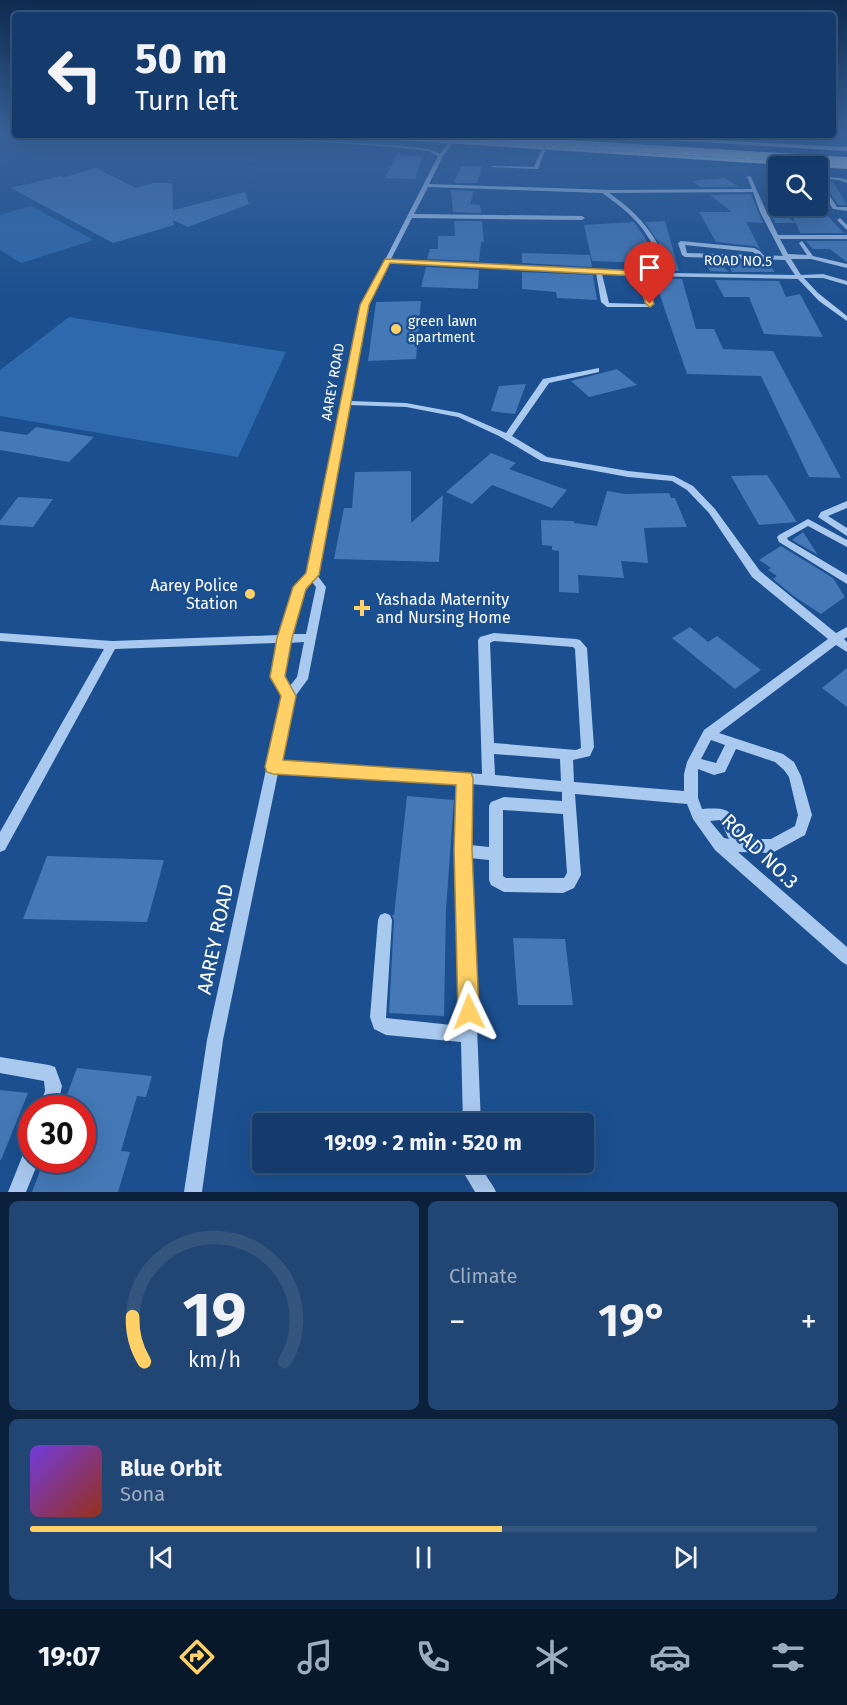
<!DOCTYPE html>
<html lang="en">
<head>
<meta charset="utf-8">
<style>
  :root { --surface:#143b6b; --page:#214673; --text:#f1f3f6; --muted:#9dadc1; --line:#33557e; --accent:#ffd166 }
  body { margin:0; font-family:"Fira Sans",sans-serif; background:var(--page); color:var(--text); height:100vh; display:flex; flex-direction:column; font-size:22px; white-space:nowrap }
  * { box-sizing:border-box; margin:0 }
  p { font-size:20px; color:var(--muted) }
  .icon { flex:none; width:33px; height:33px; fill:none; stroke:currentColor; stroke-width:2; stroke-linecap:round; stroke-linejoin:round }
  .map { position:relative; height:1192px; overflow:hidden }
  .side { display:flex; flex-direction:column; gap:9px; padding:9px; background:#0b203b; flex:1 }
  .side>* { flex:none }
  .top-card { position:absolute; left:12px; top:12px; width:824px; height:126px; border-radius:6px; box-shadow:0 6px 24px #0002,0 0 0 2px var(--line); background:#143b6b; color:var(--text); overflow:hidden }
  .tools { position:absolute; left:768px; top:156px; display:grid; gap:12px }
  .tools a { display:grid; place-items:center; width:60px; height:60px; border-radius:6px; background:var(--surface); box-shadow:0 6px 24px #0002,0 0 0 2px var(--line); font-size:30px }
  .speed { position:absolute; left:18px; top:1095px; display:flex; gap:12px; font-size:30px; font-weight:700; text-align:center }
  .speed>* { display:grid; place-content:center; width:78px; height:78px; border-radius:50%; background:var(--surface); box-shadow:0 6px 24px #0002,0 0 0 2px var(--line); line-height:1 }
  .speed .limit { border:9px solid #d22; background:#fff; color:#111 }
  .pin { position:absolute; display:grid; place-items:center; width:51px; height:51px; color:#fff; margin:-62px -26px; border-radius:50% 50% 50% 0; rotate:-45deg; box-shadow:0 0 6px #0007 }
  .pin .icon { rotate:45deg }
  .me { position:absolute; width:66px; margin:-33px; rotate:358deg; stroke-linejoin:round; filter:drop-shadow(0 0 4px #0008) }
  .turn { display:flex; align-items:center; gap:21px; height:126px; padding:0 24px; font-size:27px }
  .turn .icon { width:78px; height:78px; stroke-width:2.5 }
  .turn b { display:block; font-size:42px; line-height:51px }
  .big { font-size:45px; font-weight:700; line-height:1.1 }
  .side .widget { flex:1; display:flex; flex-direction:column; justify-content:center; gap:9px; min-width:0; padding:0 21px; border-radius:9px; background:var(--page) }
  .side .dial { align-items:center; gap:0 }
  .dial svg { height:156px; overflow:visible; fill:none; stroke:var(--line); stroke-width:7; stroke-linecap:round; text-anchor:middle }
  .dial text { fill:var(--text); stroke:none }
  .song { display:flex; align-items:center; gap:18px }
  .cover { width:72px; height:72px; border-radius:9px; background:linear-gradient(135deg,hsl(260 70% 55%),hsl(10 70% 35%)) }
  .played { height:6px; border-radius:3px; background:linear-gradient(90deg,var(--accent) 60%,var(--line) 60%) }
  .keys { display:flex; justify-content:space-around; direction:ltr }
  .heat { display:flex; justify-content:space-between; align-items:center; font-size:33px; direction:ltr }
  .side .tiles { flex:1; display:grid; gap:9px; grid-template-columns:1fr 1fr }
  .widget:last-child { grid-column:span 2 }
  .trip { position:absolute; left:252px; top:1113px; width:342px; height:60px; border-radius:6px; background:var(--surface); box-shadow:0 6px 24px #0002,0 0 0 2px var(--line); font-weight:700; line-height:60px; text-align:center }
  .tabs { display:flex; height:96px; justify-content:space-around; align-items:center; background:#08182b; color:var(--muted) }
  .tabs .icon { width:42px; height:42px }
  .tabs .active { color:var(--accent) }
  .tabs b { font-size:27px; color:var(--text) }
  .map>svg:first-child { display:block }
  .green { fill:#2e69ad }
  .building { fill:#4478b7 }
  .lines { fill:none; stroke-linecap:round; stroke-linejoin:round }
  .minor { fill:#a9c9ee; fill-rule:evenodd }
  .major { fill:#f0f6ff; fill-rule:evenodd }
  .rail { stroke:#fff; stroke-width:2; stroke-dasharray:4.5 2; stroke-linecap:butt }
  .highway-bridge { stroke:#fff; stroke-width:8 }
  .route { fill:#ffd166; stroke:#a68842; stroke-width:1.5 }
  .poi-dot { fill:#ffd166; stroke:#1b4f8f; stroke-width:2 }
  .labels { text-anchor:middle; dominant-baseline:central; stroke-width:5; stroke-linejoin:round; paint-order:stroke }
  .far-street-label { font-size:14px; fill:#fff; stroke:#1b4f8f }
  .far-poi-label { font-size:14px; fill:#fff; stroke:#1b4f8f; text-anchor:start }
  .poi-label { font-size:16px; fill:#fff; stroke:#1b4f8f; text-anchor:end }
  .near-street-label { font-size:20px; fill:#fff; stroke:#1b4f8f }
</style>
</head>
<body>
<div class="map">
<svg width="847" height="1192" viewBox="0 0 847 1192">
  <rect width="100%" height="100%" fill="#1b4f8f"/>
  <path class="green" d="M31,206L94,240L21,263L0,250V215Z
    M69,317L286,352L238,457L0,416V370Z"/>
  <path class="building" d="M397,154L423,156L415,179L385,178Z
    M461,166L482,167L477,183H454Z
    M96,168L136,188L153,183H172L173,210L245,192L249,204L188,227L173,220L174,225L113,243L11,188L61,176L65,177Z
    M725,178L739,187H700L692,181Z
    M818,180L833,182L847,205H838L826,186L818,184Z
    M451,190L474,191L470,204L480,205L481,213L453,212Z
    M751,194L763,223L746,222L760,249L754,246L716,242L699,212H732L710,195Z
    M818,206L844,233H800L796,223H775L772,216L787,217L795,222L793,217L817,218L822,214Z
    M454,221H482L484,242H481L479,261L427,259L430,249H438V236H455Z
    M665,221L679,271H672L662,248L645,222Z
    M634,222L652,248L660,271L652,270L651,263L592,261L584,225Z
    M806,241H847V262L830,249H813Z
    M522,253L590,255L592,267L522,263Z
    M704,260H716L729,272L710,271Z
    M726,260L767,262L775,272H732Z
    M426,267L479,270L478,289L421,287Z
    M522,272L593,275L597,300L557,298L556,292L522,289Z
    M654,278L682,279L696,329H714L723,349L773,351L841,478L809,477L761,376L687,374Z
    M715,280L779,281L786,297L800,294L823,337L764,334L749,297H724Z
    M421,301L416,359L368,361L376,302Z
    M617,369L637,385L589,397L571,381Z
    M526,384L515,414L491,411L499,386Z
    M36,427L94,437L69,462L0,450V431L27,435Z
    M491,453L516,463L509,469L567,490L552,508L492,485L472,504L446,492Z
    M411,471V523L443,495L439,562L334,559L344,508H352L355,472Z
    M767,475L773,484L797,522L759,525L731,476Z
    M607,491L625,494L669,493L671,498H675L687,527L644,528L648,563L621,561L624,578L578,575L579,593L559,592V551L552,550V546L542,545L541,520L574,521V523L597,526Z
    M18,497L53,499L33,527L0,525V521Z
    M803,532L818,555L792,540Z
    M781,546L833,578L845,597L821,614L795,597L773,579L777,576L768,570L771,568L759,560Z
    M690,627L708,642L717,636L761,670L735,689L672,638Z
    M847,668V707L822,688Z
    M407,796L454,800L446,909L444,1016L389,1013L394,920L392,915H394Z
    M47,856L164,860L147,922L23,919Z
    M513,938L565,939L573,1005H518Z
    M77,1068L152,1076L146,1097L137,1096L121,1151L130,1152L118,1192H32L44,1160H82V1108H62Z
    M0,1090L28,1093L1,1160H0Z"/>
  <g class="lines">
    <path class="minor" d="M233,135L402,146L429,149L440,154L450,141H454L443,156L429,184L612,190L752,189L747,177L749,176L751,177L766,211L813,212L810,206H815L820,214L817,216L768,214L778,235H847V239H780L788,254L807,255L799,243L802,241L813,256L847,264V268L811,259H791L801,275L823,274L847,281V285L823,278H804L818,293L847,316V321L819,301L798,279L645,276L651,307H607L601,302L596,273L389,263L368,305L350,401L406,403L460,413L506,433L543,379L599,368V372L549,383L512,436L547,457L628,471L674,476L693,486L715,509L760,571L836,633L847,627V637L844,639L847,642V652L836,645L719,733L783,754L794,762L801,776L812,815L805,835L772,853L738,852L847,947V965L842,962L715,850L693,819L687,804L575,794L581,875L574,888L563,893L504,892L491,885L489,880V860L470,858L481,1124H463L461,1042L386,1035L374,1029L370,1017L378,920L380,915L385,913L390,915L392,920L386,1018L461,1026L456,851L458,783L278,773L223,1040L202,1192H184L207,1040L282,696L271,677L277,643L115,649L5,850L0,852V832L104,649L0,641V633L112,641L279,635L292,596L307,574L362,305L438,156L428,151L402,148ZM428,187L602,193C635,216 653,234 663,273L391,259L412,218L582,220L585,218L582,216L414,214ZM753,192L760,212L783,256L763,255L760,251L754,248L681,241L678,243L682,255L685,257L785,260L795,275L670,273C659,238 640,214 609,193ZM685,245L753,252L757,255L687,253ZM602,274L639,275L645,304L609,303ZM349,405L406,407L458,417L499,436L541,461L628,477L672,481L687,490L709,513L752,577L828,639L704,730L687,762L684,774V791L574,782L573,760L590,756L594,747L587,648L580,640L576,639L494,633L480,637L478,640L482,774L280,762L294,698L308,679L326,587L317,575ZM312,582L316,587L306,634H290L302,596ZM494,641L573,647L575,649L581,748L576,750L494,743L490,643ZM304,642L297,677L289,687L283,677L288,643ZM711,740L725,745L716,763L701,759ZM736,749L775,762L784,770L789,777L798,815L795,826L771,839H744C730,812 735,807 702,809L698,798V769L714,775L725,772ZM494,754L560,759L561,781L495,775ZM471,784L562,792V801L504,797L491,802L489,806V847L470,845ZM503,810L563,814L567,873L564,878H506L503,876ZM720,820L729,839L724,838L710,821Z
      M544,147L546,148L538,169L491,167L493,166L534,167L542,148Z
      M778,174V176L773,177L778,195V203L775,201L768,176Z
      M818,176L840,178L847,180V183L839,180L818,178Z
      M818,186L824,187L837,207H847V211L833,209L820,189L818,188Z
      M840,218L847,225V230L837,220Z
      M847,501V508L828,516L847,528V536L818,517L821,512Z
      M808,519L847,540V547L808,526L787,538L788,540L847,575V584L779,542L777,537L779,535Z
      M0,1057L49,1065L55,1067L62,1086L57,1108H39L45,1091L44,1081L0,1073Z
      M32,1144V1160H39L26,1192H8L26,1147Z
      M464,1162H482C483,1176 491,1180 496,1192H475L465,1175Z"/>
    <path class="major" d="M320,135H353L847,165V169Z
      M610,135L847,147V151L613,137Z"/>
    <path class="rail" d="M357,135L847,167"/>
    <path class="highway-bridge" d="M423,135L847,161"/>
  </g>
  <linearGradient id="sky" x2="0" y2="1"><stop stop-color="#0f2b4f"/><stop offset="0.44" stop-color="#39639b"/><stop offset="1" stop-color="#39639b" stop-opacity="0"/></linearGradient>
  <rect width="847" height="299" fill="url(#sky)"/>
  <path class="route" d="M385,259L641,271L645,273L654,304L650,307L646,304L638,276L390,263L369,305L319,575L306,589L292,638L285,676L296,696L283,760L471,773L473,778L472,850L479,1012L476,1019L469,1022L461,1019L458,1012L454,850L456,785L273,774L267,772L265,767L281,696L270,677L277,638L293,587L306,573L360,305Z"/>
  <g class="poi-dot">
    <circle cx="396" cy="329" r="6"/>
    <circle cx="250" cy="594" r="6"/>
    <path d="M359 599h6v6h6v6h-6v6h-6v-6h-6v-6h6z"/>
  </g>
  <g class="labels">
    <g class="far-street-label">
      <text transform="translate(738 261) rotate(1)">ROAD NO.5</text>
      <text transform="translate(333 382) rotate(-80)">AAREY ROAD</text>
    </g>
    <g class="far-poi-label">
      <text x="408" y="321">green lawn<tspan x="408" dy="16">apartment</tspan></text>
    </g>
    <g class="poi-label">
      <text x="238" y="585">Aarey Police<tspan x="238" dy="18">Station</tspan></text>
      <text x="376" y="599" text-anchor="start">Yashada Maternity<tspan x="376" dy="18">and Nursing Home</tspan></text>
    </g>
    <g class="near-street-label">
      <text transform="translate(760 851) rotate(44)">ROAD NO.3</text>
      <text transform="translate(215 939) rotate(-78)">AAREY ROAD</text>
    </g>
  </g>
</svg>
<div class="tools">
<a><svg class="icon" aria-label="search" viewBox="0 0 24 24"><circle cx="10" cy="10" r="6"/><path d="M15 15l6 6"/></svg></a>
</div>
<div class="speed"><div class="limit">30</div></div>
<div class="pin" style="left:650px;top:304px;background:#d93025"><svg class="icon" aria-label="arrive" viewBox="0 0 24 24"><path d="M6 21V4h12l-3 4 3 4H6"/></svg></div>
<svg class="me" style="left:469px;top:1012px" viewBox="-20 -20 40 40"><path d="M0-17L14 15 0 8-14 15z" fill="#ffd166" stroke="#fff" stroke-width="4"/></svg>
<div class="trip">19:09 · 2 min · 520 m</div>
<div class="top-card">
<div class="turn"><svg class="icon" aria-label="left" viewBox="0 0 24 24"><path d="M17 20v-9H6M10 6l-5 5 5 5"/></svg><div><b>50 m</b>Turn left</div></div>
</div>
</div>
<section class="side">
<div class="tiles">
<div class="widget dial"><svg viewBox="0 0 100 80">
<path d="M14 69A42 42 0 1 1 86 69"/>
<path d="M14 69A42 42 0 0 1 8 46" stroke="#ffd166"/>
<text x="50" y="56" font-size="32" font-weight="700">19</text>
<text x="50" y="72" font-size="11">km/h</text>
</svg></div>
<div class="widget"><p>Climate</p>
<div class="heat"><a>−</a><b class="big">19°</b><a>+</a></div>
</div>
<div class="widget">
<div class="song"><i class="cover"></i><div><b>Blue Orbit</b><p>Sona</p></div></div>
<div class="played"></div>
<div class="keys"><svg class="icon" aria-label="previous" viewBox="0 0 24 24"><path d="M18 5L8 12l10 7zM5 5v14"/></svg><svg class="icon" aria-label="pause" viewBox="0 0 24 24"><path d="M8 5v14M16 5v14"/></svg><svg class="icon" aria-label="next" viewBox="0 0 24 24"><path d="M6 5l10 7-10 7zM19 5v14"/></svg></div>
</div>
</div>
</section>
<nav class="tabs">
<b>19:07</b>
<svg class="icon active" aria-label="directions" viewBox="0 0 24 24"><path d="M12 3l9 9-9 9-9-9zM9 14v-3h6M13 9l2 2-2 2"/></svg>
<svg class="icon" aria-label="music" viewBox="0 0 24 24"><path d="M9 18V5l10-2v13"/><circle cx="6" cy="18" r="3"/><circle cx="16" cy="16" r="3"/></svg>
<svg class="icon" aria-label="phone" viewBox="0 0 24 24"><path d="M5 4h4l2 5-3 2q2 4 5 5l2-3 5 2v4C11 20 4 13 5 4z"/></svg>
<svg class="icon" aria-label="climate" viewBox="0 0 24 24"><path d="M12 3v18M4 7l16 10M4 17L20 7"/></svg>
<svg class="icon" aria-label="car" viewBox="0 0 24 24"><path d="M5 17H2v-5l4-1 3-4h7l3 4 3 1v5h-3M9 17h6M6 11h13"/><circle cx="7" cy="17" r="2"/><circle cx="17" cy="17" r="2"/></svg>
<svg class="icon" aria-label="filters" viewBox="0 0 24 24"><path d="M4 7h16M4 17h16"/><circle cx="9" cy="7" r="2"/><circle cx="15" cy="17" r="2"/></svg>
</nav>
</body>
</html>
